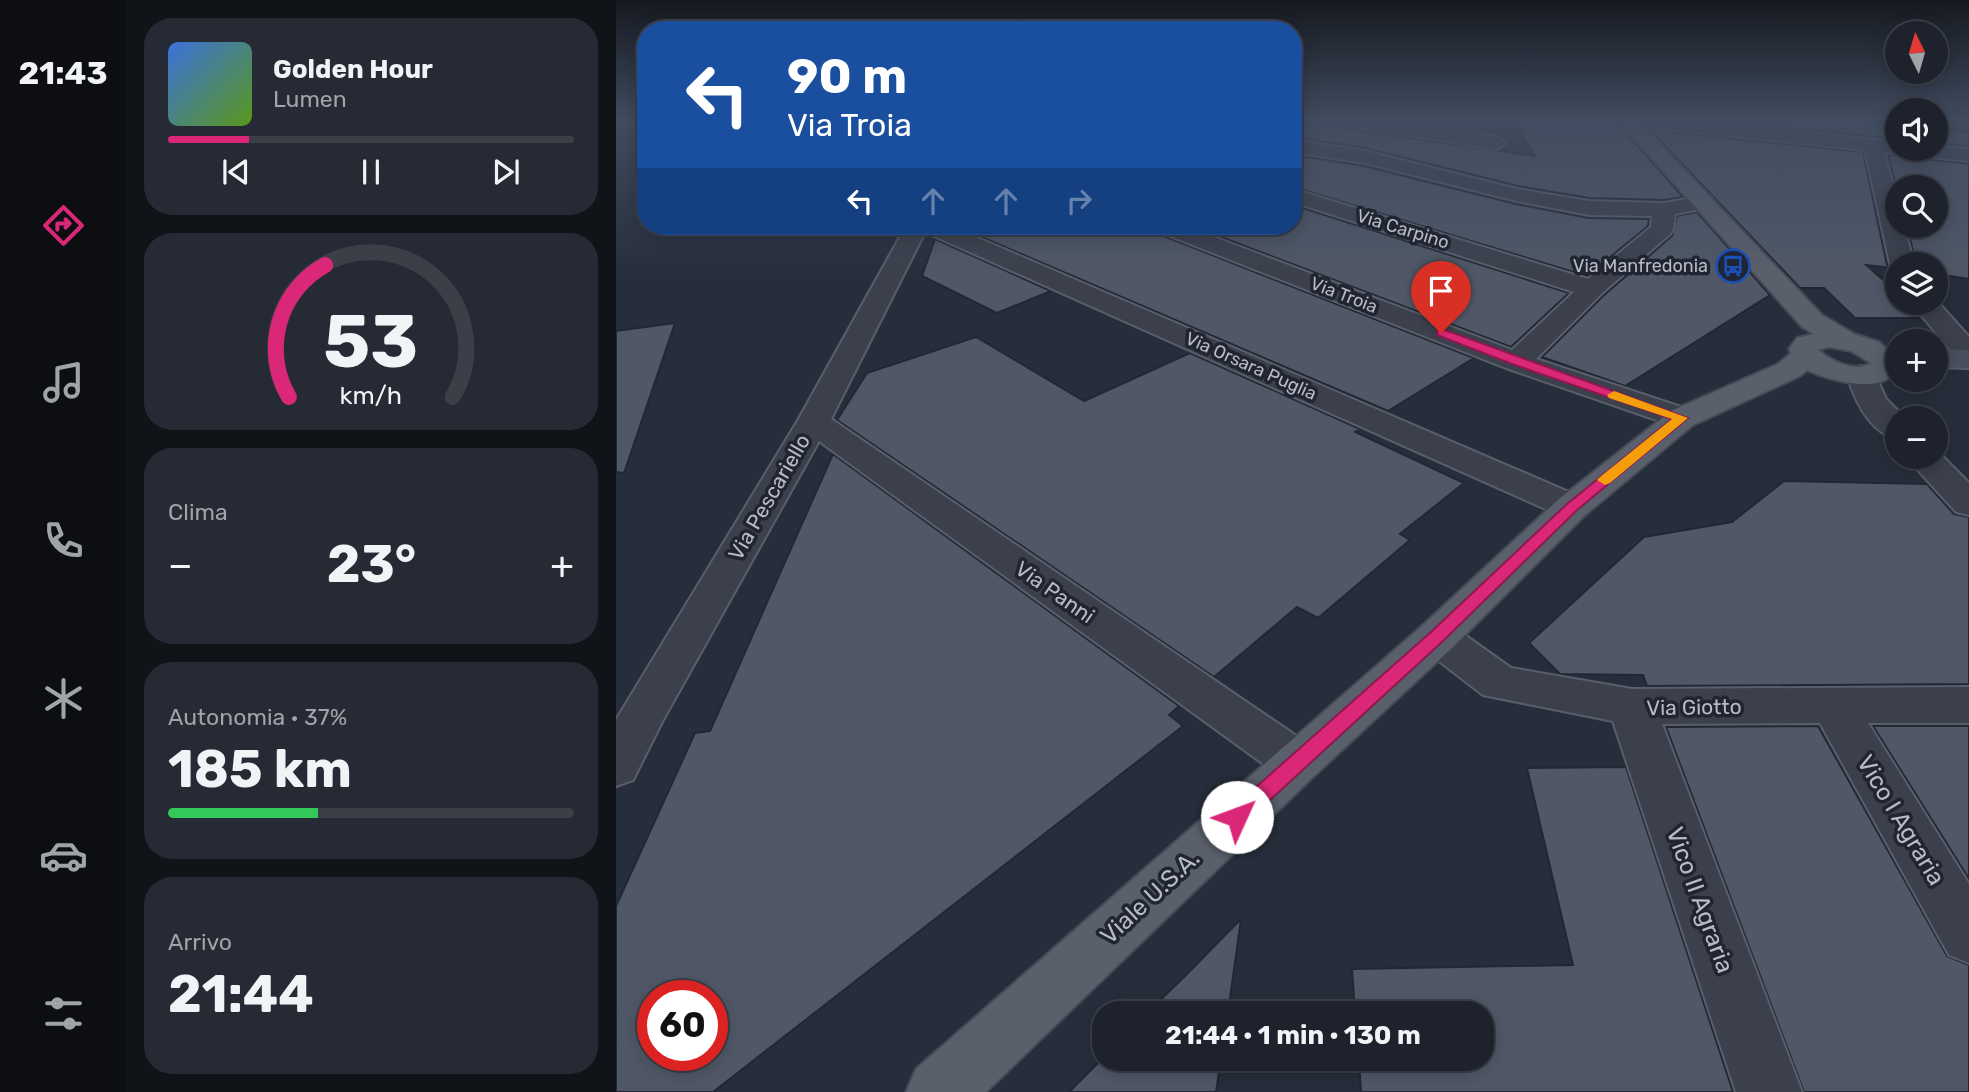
<!DOCTYPE html>
<html lang="it">
<head>
<meta charset="utf-8">
<style>
  :root { --surface:#1d222c; --page:#252a34; --text:#f1f3f6; --muted:#a0a4a9; --line:#3b3f48; --accent:#db2777 }
  body { margin:0; font-family:Rubik,sans-serif; background:var(--page); color:var(--text); height:100vh; display:flex; flex-direction:column; font-size:26px; white-space:nowrap }
  * { box-sizing:border-box; margin:0 }
  p { font-size:23px; color:var(--muted) }
  .icon { flex:none; width:38px; height:38px; fill:none; stroke:currentColor; stroke-width:2; stroke-linecap:round; stroke-linejoin:round }
  .map { position:relative; flex:1; overflow:hidden }
  .sheet { display:flex; flex-direction:column; gap:18px; padding:18px; background:#101318; width:490px }
  .sheet>* { flex:none }
  .guide { position:absolute; left:21px; top:21px; width:665px; height:214px; border-radius:28px; box-shadow:0 4px 18px #0003,0 0 0 2px var(--line); background:#1a4fa0; color:#fff; overflow:hidden }
  .needle { width:46px; rotate:355deg }
  .buttons { position:absolute; left:1269px; top:21px; display:grid; gap:14px }
  .buttons a { display:grid; place-items:center; width:63px; height:63px; border-radius:50%; background:var(--surface); box-shadow:0 4px 18px #0003,0 0 0 2px var(--line); font-size:35px }
  .speed { position:absolute; left:21px; top:980px; display:flex; gap:14px; font-size:35px; font-weight:700; text-align:center }
  .speed>* { display:grid; place-content:center; width:91px; height:91px; border-radius:50%; background:var(--surface); box-shadow:0 4px 18px #0003,0 0 0 2px var(--line); line-height:1 }
  .speed .limit { border:10px solid #d22; background:#fff; color:#111 }
  .pin { position:absolute; display:grid; place-items:center; width:60px; height:60px; color:#fff; margin:-72px -30px; border-radius:50% 50% 50% 0; rotate:-45deg; box-shadow:0 0 7px #0007 }
  .pin .icon { rotate:45deg }
  .me { position:absolute; width:77px; margin:-38px; rotate:47deg; stroke-linejoin:round; filter:drop-shadow(0 0 5px #0008) }
  .turn { display:flex; align-items:center; gap:24px; height:147px; padding:0 35px; font-size:32px }
  .turn .icon { width:91px; height:91px; stroke-width:2.5 }
  .turn b { display:block; font-size:49px; line-height:60px }
  .lanes { display:flex; align-items:center; height:66px; padding:0 35px; background:#0003; justify-content:center; gap:35px; direction:ltr }
  .lanes .off { opacity:.35 }
  .big { font-size:52px; font-weight:700; line-height:1.1 }
  .sheet .tile { flex:1; display:flex; flex-direction:column; justify-content:center; gap:10px; min-width:0; padding:0 24px; border-radius:28px; background:var(--page) }
  .sheet .dial { align-items:center; gap:0 }
  .dial svg { height:182px; overflow:visible; fill:none; stroke:var(--line); stroke-width:7; stroke-linecap:round; text-anchor:middle }
  .dial text { fill:var(--text); stroke:none }
  .song { display:flex; align-items:center; gap:21px }
  .cover { width:84px; height:84px; border-radius:10px; background:linear-gradient(135deg,hsl(220 70% 55%),hsl(90 70% 35%)) }
  .played { height:7px; border-radius:4px; background:linear-gradient(90deg,var(--accent) 20%,var(--line) 20%) }
  .keys { display:flex; justify-content:space-around; direction:ltr }
  .heat { display:flex; justify-content:space-between; align-items:center; font-size:38px; direction:ltr }
  .charge { height:10px; border-radius:5px; background:linear-gradient(90deg,#34c759 37%,var(--line) 0) }
  .trip { position:absolute; left:476px; top:1001px; width:402px; height:70px; border-radius:28px; background:var(--surface); box-shadow:0 4px 18px #0003,0 0 0 2px var(--line); font-weight:700; line-height:70px; text-align:center }
  main { display:flex; flex:1; min-height:0 }
  .tabs { display:flex; flex-direction:column; width:126px; justify-content:space-around; align-items:center; background:#0c0e12; color:var(--muted) }
  .tabs .icon { width:49px; height:49px }
  .tabs .current { color:var(--accent) }
  .tabs b { font-size:32px; color:var(--text) }
  .map>svg:first-child { display:block }
  .building { fill:#505867; stroke:#222733; stroke-width:2; fill-rule:evenodd }
  .lines { fill:none; stroke-linecap:round; stroke-linejoin:round }
  .minor-casing { stroke:#595e6a; stroke-width:4 }
  .secondary-casing { stroke:#595e6a; stroke-width:4 }
  .primary-casing { stroke:#444955; stroke-width:4 }
  .minor { fill:#3b404c; fill-rule:evenodd }
  .secondary { fill:#4a4f5e; fill-rule:evenodd }
  .primary { fill:#595f6b; fill-rule:evenodd }
  .route { fill:#db2777; stroke:#8e194d; stroke-width:2 }
  .slow { fill:#f59e0b }
  .labels { text-anchor:middle; dominant-baseline:central; stroke-width:7; stroke-linejoin:round; paint-order:stroke }
  .far-street-label { font-size:18px; fill:#b7bbc7; stroke:#202531 }
  .far-poi-label { font-size:18px; fill:#b7bbc7; stroke:#202531; text-anchor:end }
  .street-label { font-size:21px; fill:#b7bbc7; stroke:#202531 }
  .near-street-label { font-size:24px; fill:#b7bbc7; stroke:#202531 }
</style>
</head>
<body>
<main>
<nav class="tabs">
<b>21:43</b>
<svg class="icon current" aria-label="directions" viewBox="0 0 24 24"><path d="M12 3l9 9-9 9-9-9zM9 14v-3h6M13 9l2 2-2 2"/></svg>
<svg class="icon" aria-label="music" viewBox="0 0 24 24"><path d="M9 18V5l10-2v13"/><circle cx="6" cy="18" r="3"/><circle cx="16" cy="16" r="3"/></svg>
<svg class="icon" aria-label="phone" viewBox="0 0 24 24"><path d="M5 4h4l2 5-3 2q2 4 5 5l2-3 5 2v4C11 20 4 13 5 4z"/></svg>
<svg class="icon" aria-label="climate" viewBox="0 0 24 24"><path d="M12 3v18M4 7l16 10M4 17L20 7"/></svg>
<svg class="icon" aria-label="car" viewBox="0 0 24 24"><path d="M5 17H2v-5l4-1 3-4h7l3 4 3 1v5h-3M9 17h6M6 11h13"/><circle cx="7" cy="17" r="2"/><circle cx="17" cy="17" r="2"/></svg>
<svg class="icon" aria-label="filters" viewBox="0 0 24 24"><path d="M4 7h16M4 17h16"/><circle cx="9" cy="7" r="2"/><circle cx="15" cy="17" r="2"/></svg>
</nav>
<section class="sheet">
<div class="tile">
<div class="song"><i class="cover"></i><div><b>Golden Hour</b><p>Lumen</p></div></div>
<div class="played"></div>
<div class="keys"><svg class="icon" aria-label="previous" viewBox="0 0 24 24"><path d="M18 5L8 12l10 7zM5 5v14"/></svg><svg class="icon" aria-label="pause" viewBox="0 0 24 24"><path d="M8 5v14M16 5v14"/></svg><svg class="icon" aria-label="next" viewBox="0 0 24 24"><path d="M6 5l10 7-10 7zM19 5v14"/></svg></div>
</div>
<div class="tile dial"><svg viewBox="0 0 100 80">
<path d="M14 69A42 42 0 1 1 86 69"/>
<path d="M14 69A42 42 0 0 1 30 11" stroke="#db2777"/>
<text x="50" y="56" font-size="32" font-weight="700">53</text>
<text x="50" y="72" font-size="11">km/h</text>
</svg></div>
<div class="tile"><p>Clima</p>
<div class="heat"><a>−</a><b class="big">23°</b><a>+</a></div>
</div>
<div class="tile"><p>Autonomia · 37%</p><b class="big">185 km</b><div class="charge"></div></div>
<div class="tile"><p>Arrivo</p><b class="big">21:44</b></div>
</section>
<div class="map">
<svg width="1353" height="1092" viewBox="0 0 1353 1092">
  <rect width="100%" height="100%" fill="#272e3b"/>
  <path class="building" d="M677,121L919,156L898,121H1000L1067,197L1048,200L973,198L902,186L749,148L677,137Z
    M1102,121H1238L1281,126V139Z
    M1034,130L1247,152L1271,265L1275,268L1250,265L1281,292V303H1292L1304,318H1239L1208,288H1184Z
    M1320,130L1353,133V146L1320,144Z
    M677,155L748,166L900,204L972,218L1033,219L1032,226L971,276L677,187Z
    M1272,155L1353,164V279L1320,274V264H1300L1291,226H1320V187H1281V190Z
    M677,205L953,293L895,347L576,226H677Z
    M1081,212L1154,295L1009,386L926,357L987,296L1056,236L1061,216Z
    M340,226H535L540,233L858,358L772,411Z
    M319,239L435,291L381,313L306,276Z
    M59,323L8,473L0,472V331Z
    M360,337L468,401L574,353L744,429L739,432L848,483L784,534L794,540L702,618L681,607L598,677L221,420L251,373Z
    M217,454L563,706L553,715L567,726L97,1092H0V906L79,733L94,731ZM37,996H96V1055H37Z
    M1168,481L1311,484L1338,514L1353,517V684L1031,686L1027,675L944,674L913,643L1028,537L1116,522Z
    M1202,726L1331,956L1353,965V1092H1188L1050,727Z
    M1257,726H1353V879Z
    M1010,767L1117,1092H745L743,1059H866V1013H739L736,969L957,965L911,768Z
    M625,919L612,1013H531L569,976Z
    M488,1057V1059H605L600,1092H453Z"/>
  <g class="lines">
    <defs>
      <path id="minor" d="M724,121H771L881,137L890,143L881,149L733,126Z
        M1011,121H1074L1281,142V149H1320V146L1353,149V161L1268,152L1281,200V226H1288L1298,264H1281V270L1274,264L1249,150L1020,126Z
        M677,140L749,151L901,189L973,201L1048,203L1087,196L1095,197L1098,202L1095,207L1059,214L1057,229L1054,234L985,294L920,359L1077,411L1082,418L1077,425L1066,428L1055,425L890,368L541,231L538,226H569L896,350L958,292L677,202V189L972,279L1035,227L1036,216L973,215L901,201L749,163L677,152Z
        M290,226H334L969,499L974,507L969,515L956,518L943,515L309,232L215,419L698,748L706,762L698,776L681,782L664,776L203,441L47,720L17,780L0,786V720L181,422Z
        M1320,300L1353,337V363L1343,360L1295,303H1320Z
        M1246,366L1257,369L1270,399L1289,418H1281V439C1253,432 1239,401 1231,375L1235,369Z
        M1320,450L1353,483V515L1340,512L1290,457H1320Z
        M821,622L836,626L895,668L1016,689L1353,687V723H1252L1353,884V963L1333,955L1204,723L1046,724L1186,1092H1120L997,721L867,695L806,648L800,637L806,626Z"/>
      <path id="secondary" d="M1320,349L1353,350V368L1320,367Z"/>
      <path id="primary" d="M1003,121H1022L1206,315L1238,334L1263,342L1281,359C1281,400 1214,381 1191,370L1184,376L1077,425L969,515L836,648L698,776L370,1092H290L300,1069L806,626L943,499L1055,411L1162,364L1175,353L1173,349L1181,338L1198,334L1186,327ZM1213,347L1235,351L1255,363C1238,373 1216,361 1202,350Z"/>
    </defs>
    <use href="#minor" class="minor-casing"/>
    <use href="#secondary" class="secondary-casing"/>
    <use href="#primary" class="primary-casing"/>
    <use href="#minor" class="minor"/>
    <use href="#secondary" class="secondary"/>
    <use href="#primary" class="primary"/>
  </g>
  <linearGradient id="sky" x2="0" y2="1"><stop stop-color="#151920"/><stop offset="0.44" stop-color="#414c60"/><stop offset="1" stop-color="#414c60" stop-opacity="0"/></linearGradient>
  <rect width="1353" height="274" fill="url(#sky)"/>
  <path class="route" d="M821,330H829L1072,418L961,510L827,641L629,823L621,826L614,823L611,817L614,810L815,632L951,504L1056,419L896,364L821,335Z"/>
  <path class="slow" d="M998,391L1072,418L994,483L989,485L981,480L984,477L1056,419L993,398L991,395Z"/>
  <defs>
    <symbol id="bus-ring" viewBox="-11 -11 22 22"><circle r="9.5" fill="#202531" stroke="#1a4fb4" stroke-width="1.5"/><path d="M-5-6H5V4H4V6H2V4H-2V6H-4V4H-5ZM-3.5-4V0h7V-4ZM-3.5 1.2v1.5H-2V1.2ZM2 1.2v1.5H3.5V1.2Z" fill="#1a4fb4"/></symbol>
  </defs>
  <g fill-rule="evenodd">
    <use href="#bus-ring" x="1098" y="247" width="38" height="38"/>
  </g>
  <g class="labels">
    <g class="far-street-label">
      <text transform="translate(787 229) rotate(17)">Via Carpino</text>
      <text transform="translate(728 295) rotate(21)">Via Troia</text>
      <text transform="translate(635 366) rotate(24)">Via Orsara Puglia</text>
    </g>
    <g class="far-poi-label">
      <text x="1092" y="266">Via Manfredonia</text>
    </g>
    <g class="street-label">
      <text transform="translate(153 497) rotate(-60)">Via Pescariello</text>
      <text transform="translate(439 592) rotate(35)">Via Panni</text>
      <text transform="translate(1078 707) rotate(-1)">Via Giotto</text>
    </g>
    <g class="near-street-label">
      <text transform="translate(1285 820) rotate(59)">Vico I Agraria</text>
      <text transform="translate(534 897) rotate(-43)">Viale U.S.A.</text>
      <text transform="translate(1084 900) rotate(70)">Vico II Agraria</text>
    </g>
  </g>
</svg>
<div class="buttons">
<a><svg class="needle" viewBox="-14 -14 28 28"><path d="M0-13l5 13h-10z" fill="#e53935"/><path d="M0 13l5-13h-10z" fill="#a0a4a9"/></svg></a>
<a><svg class="icon" aria-label="sound" viewBox="0 0 24 24"><path d="M4 9h4l5-4v14l-5-4H4zM17 9q2 3 0 6"/></svg></a>
<a><svg class="icon" aria-label="search" viewBox="0 0 24 24"><circle cx="10" cy="10" r="6"/><path d="M15 15l6 6"/></svg></a>
<a><svg class="icon" aria-label="layers" viewBox="0 0 24 24"><path d="M12 4l9 5-9 5-9-5zM3 14l9 5 9-5"/></svg></a>
<a>+</a>
<a>−</a>
</div>
<div class="speed"><div class="limit">60</div></div>
<div class="pin" style="left:825px;top:333px;background:#d93025"><svg class="icon" aria-label="arrive" viewBox="0 0 24 24"><path d="M6 21V4h12l-3 4 3 4H6"/></svg></div>
<svg class="me" style="left:621px;top:817px" viewBox="-20 -20 40 40"><circle r="19" fill="#fff"/><path d="M0-13L10 11 0 6-10 11z" fill="#db2777"/></svg>
<div class="trip">21:44 · 1 min · 130 m</div>
<div class="guide">
<div class="turn"><svg class="icon" aria-label="left" viewBox="0 0 24 24"><path d="M17 20v-9H6M10 6l-5 5 5 5"/></svg><div><b>90 m</b>Via Troia</div></div>
<div class="lanes"><svg class="icon" aria-label="left" viewBox="0 0 24 24"><path d="M17 20v-9H6M10 6l-5 5 5 5"/></svg><svg class="icon off" aria-label="ahead" viewBox="0 0 24 24"><path d="M12 20V5M6 11l6-6 6 6"/></svg><svg class="icon off" aria-label="ahead" viewBox="0 0 24 24"><path d="M12 20V5M6 11l6-6 6 6"/></svg><svg class="icon off" aria-label="right" viewBox="0 0 24 24"><path d="M7 20v-9h11M14 6l5 5-5 5"/></svg></div>
</div>
</div>
</main>
</body>
</html>
